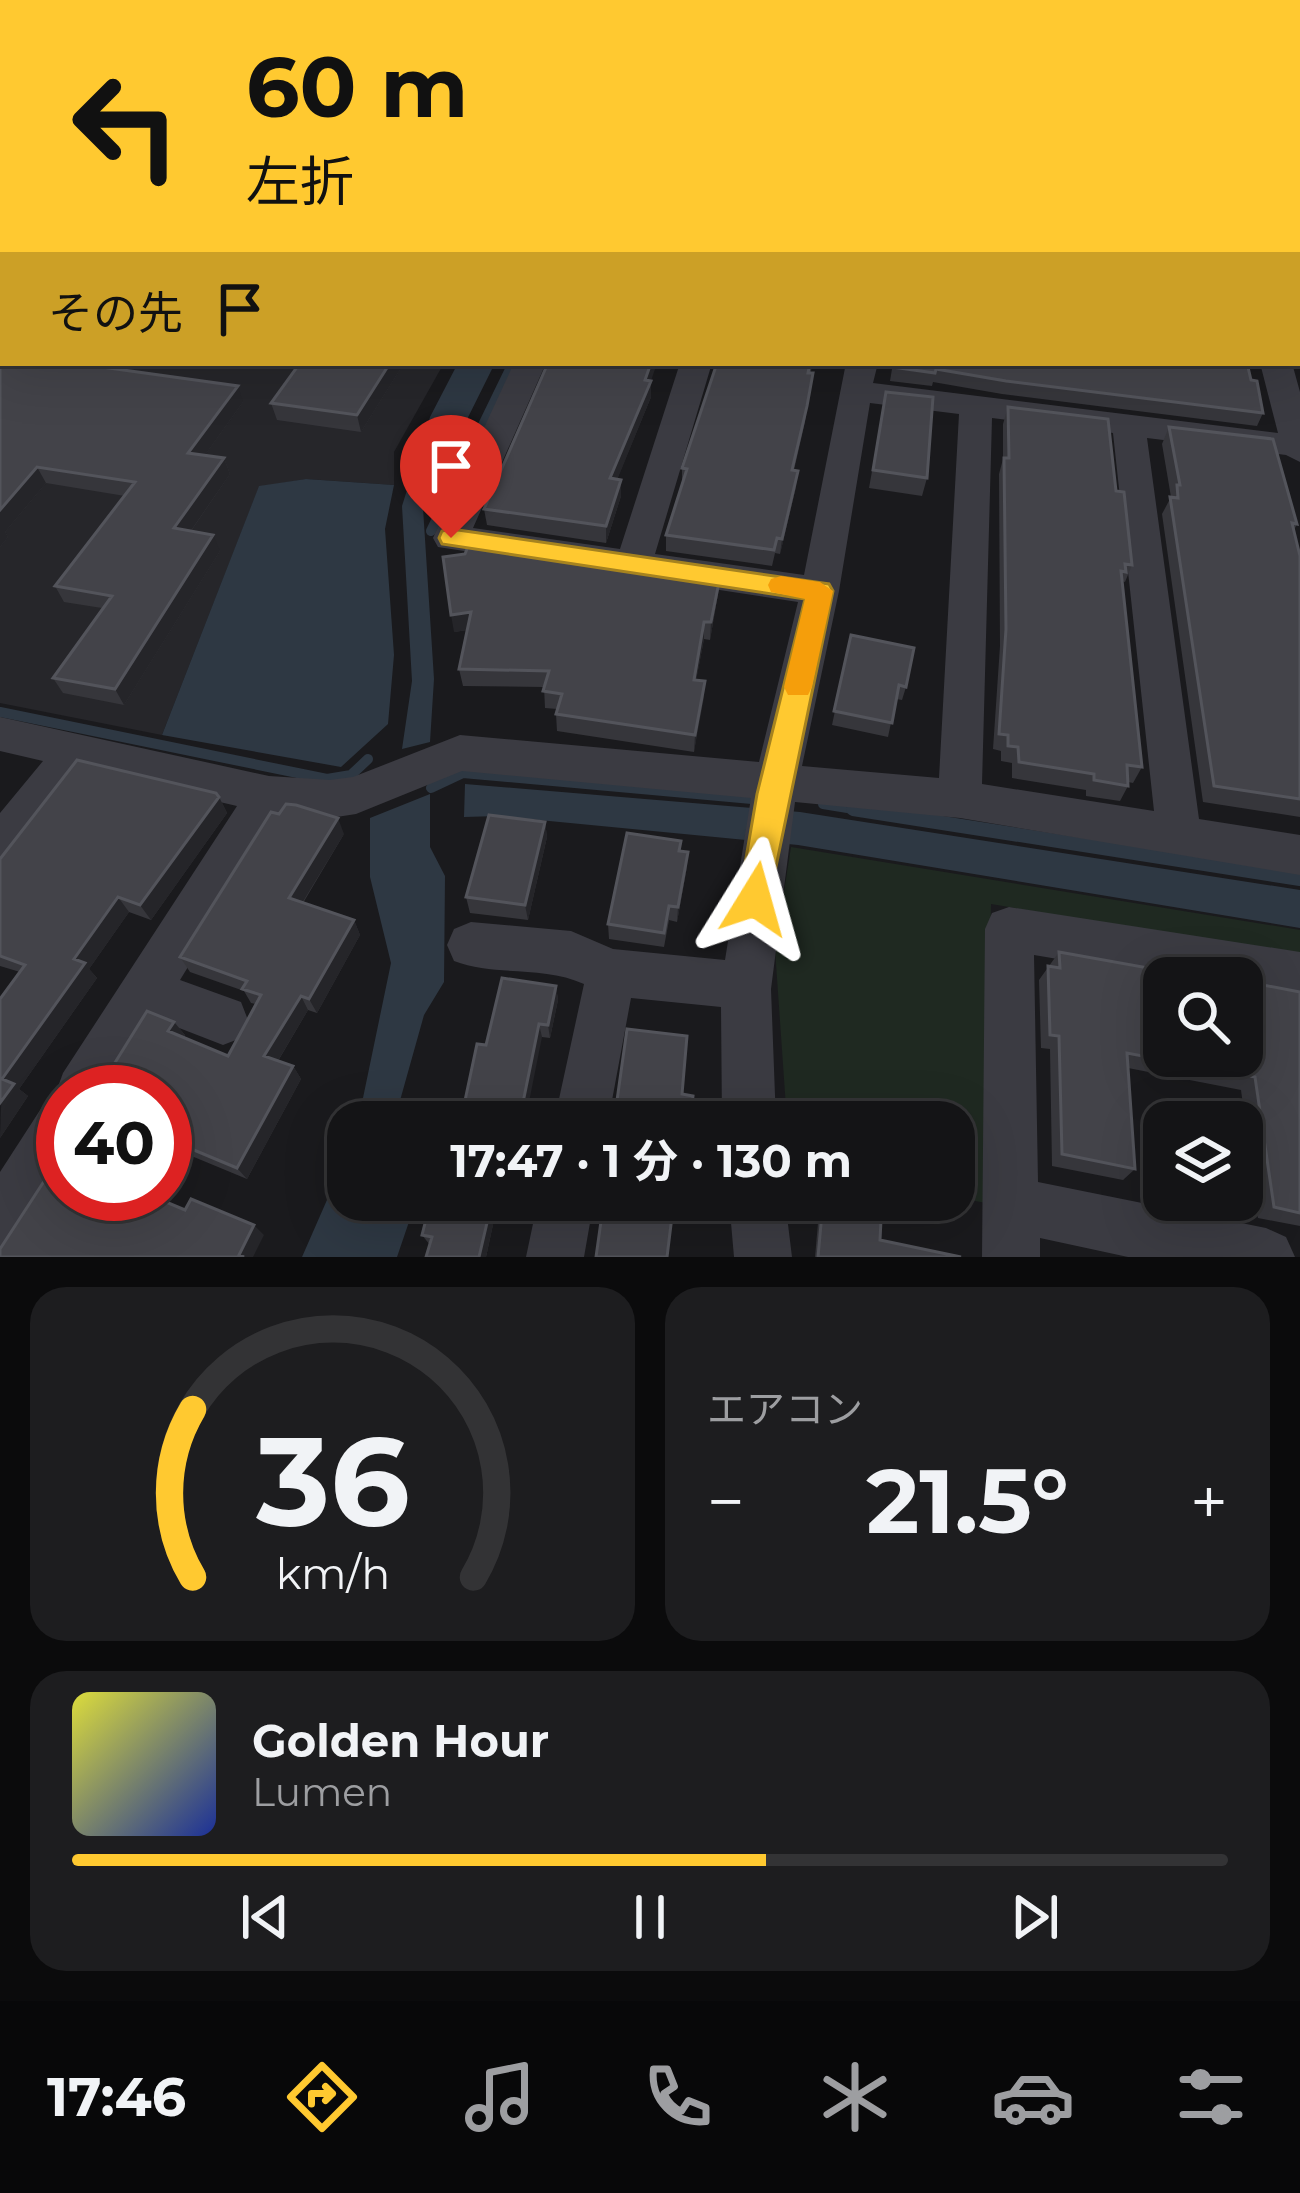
<!DOCTYPE html>
<html lang="ja">
<head>
<meta charset="utf-8">
<style>
  :root { --surface:#141416; --page:#1d1d1f; --text:#f1f3f6; --muted:#9d9ea1; --line:#333335; --accent:#ffc930 }
  body { margin:0; font-family:Montserrat,"Noto Sans JP",sans-serif; background:var(--page); color:var(--text); height:100vh; display:flex; flex-direction:column; font-size:45px; white-space:nowrap }
  * { box-sizing:border-box; margin:0 }
  p { font-size:39px; color:var(--muted) }
  .icon { flex:none; width:66px; height:66px; fill:none; stroke:currentColor; stroke-width:2; stroke-linecap:round; stroke-linejoin:round }
  .map { position:relative; height:1257px; overflow:hidden }
  .panel { display:flex; flex-direction:column; gap:30px; padding:30px; background:#0b0b0c; flex:1 }
  .panel>* { flex:none }
  .guide { position:absolute; left:0px; top:0px; width:1302px; height:366px; box-shadow:0 12px 48px #0002,0 0 0 3px var(--line); background:#ffc930; color:#111; overflow:hidden }
  .tools { position:absolute; left:1143px; top:957px; display:grid; gap:24px }
  .tools a { display:grid; place-items:center; width:120px; height:120px; border-radius:24px; background:var(--surface); box-shadow:0 12px 48px #0002,0 0 0 3px var(--line); font-size:60px }
  .speed { position:absolute; left:36px; top:1065px; display:flex; gap:24px; font-size:60px; font-weight:700; text-align:center }
  .speed>* { display:grid; place-content:center; width:156px; height:156px; border-radius:50%; background:var(--surface); box-shadow:0 12px 48px #0002,0 0 0 3px var(--line); line-height:1 }
  .speed .limit { border:18px solid #d22; background:#fff; color:#111 }
  .pin { position:absolute; display:grid; place-items:center; width:102px; height:102px; color:#fff; margin:-123px -51px; border-radius:50% 50% 50% 0; rotate:-45deg; box-shadow:0 0 12px #0007 }
  .pin .icon { rotate:45deg }
  .me { position:absolute; width:132px; margin:-66px; rotate:8deg; stroke-linejoin:round; filter:drop-shadow(0 0 9px #0008) }
  .turn { display:flex; align-items:center; gap:42px; height:252px; padding:0 48px; font-size:54px }
  .turn .icon { width:156px; height:156px; stroke-width:2.5 }
  .turn b { display:block; font-size:84px; line-height:102px }
  .then { display:flex; align-items:center; height:114px; padding:0 48px; background:#0003; gap:24px; font-size:45px }
  .big { font-size:90px; font-weight:700; line-height:1.1 }
  .panel .card { flex:1; display:flex; flex-direction:column; justify-content:center; gap:18px; min-width:0; padding:0 42px; border-radius:36px; background:var(--page) }
  .panel .dial { align-items:center; gap:0 }
  .dial svg { height:312px; overflow:visible; fill:none; stroke:var(--line); stroke-width:7; stroke-linecap:round; text-anchor:middle }
  .dial text { fill:var(--text); stroke:none }
  .song { display:flex; align-items:center; gap:36px }
  .cover { width:144px; height:144px; border-radius:18px; background:linear-gradient(135deg,hsl(60 70% 55%),hsl(230 70% 35%)) }
  .played { height:12px; border-radius:6px; background:linear-gradient(90deg,var(--accent) 60%,var(--line) 60%) }
  .keys { display:flex; justify-content:space-around; direction:ltr }
  .heat { display:flex; justify-content:space-between; align-items:center; font-size:66px; direction:ltr }
  .panel .tiles { flex:1; display:grid; gap:30px; grid-template-columns:1fr 1fr }
  .card:last-child { grid-column:span 2 }
  .trip { position:absolute; left:327px; top:1101px; width:648px; height:120px; border-radius:36px; background:var(--surface); box-shadow:0 12px 48px #0002,0 0 0 3px var(--line); font-weight:700; line-height:120px; text-align:center }
  .dock { display:flex; height:192px; justify-content:space-around; align-items:center; background:#080809; color:var(--muted) }
  .dock .icon { width:84px; height:84px }
  .dock .selected { color:var(--accent) }
  .dock b { font-size:54px; color:var(--text) }
  .map>svg:first-child { display:block }
  .built { fill:#26262a }
  .green { fill:#1f2921 }
  .water { fill:#2e3843 }
  .lines { fill:none; stroke-linecap:round; stroke-linejoin:round }
  .stream-far2 { stroke:#2e3843; stroke-width:8 }
  .stream-far1 { stroke:#2e3843; stroke-width:10 }
  .stream { stroke:#2e3843; stroke-width:14 }
  .minor { fill:#3b3b42; fill-rule:evenodd }
  .wall { fill:#36363b }
  .shaded-wall { fill:#252529 }
  .building { fill:#434349; stroke:#53545b; stroke-width:3 }
  .route { fill:#ffc930; stroke:#a6831f; stroke-width:3 }
  .slow { fill:#f59e0b }
</style>
</head>
<body>
<div class="map">
<svg width="1300" height="1257" viewBox="0 0 1300 1257">
  <rect width="100%" height="100%" fill="#1a1a1d"/>
  <path class="built" d="M0,215L3,363H444L394,452V485L306,479L259,487L162,735L0,703Z"/>
  <path class="green" d="M791,847L1300,930V955L991,904L986,1203L954,1197V1122H787L775,949Z"/>
  <path class="water" d="M458,363H495L423,508L434,679L430,742L402,749L412,681L402,506L430,417Z
    M306,479L394,485L385,529L394,655L388,724L341,767L162,735L259,486Z
    M465,784L800,812L1300,890V928L798,845L498,816L464,817Z
    M430,794V847L445,876L444,982L424,1015L394,1122H358L391,963L370,877V818Z
    M348,1152V1200H407L412,1213L397,1257H302Z"/>
  <g class="lines">
    <path class="stream-far2" d="M461,468L512,363"/>
    <path class="stream-far1" d="M431,531L463,465
      M0,712L327,779L351,775L368,759
      M431,788L463,773L763,800
      M823,804L872,812"/>
    <path class="stream" d="M853,809L1300,879"/>
    <path class="minor" d="M1159,0H1179L1180,3H1160Z
      M1299,115H1300V129H1299Z
      M514,363H546L473,528L620,549L680,363H712L655,554L804,575L846,363H878L873,383L1278,433L1260,363H1292L1300,392V462L1286,455L1147,438L1199,819L1300,835V875L960,818L795,802L771,989L776,1122H722L721,1007L631,998L608,1122H554L584,984C543,965 495,977 454,961L447,945L454,929L471,922L571,931L613,949L725,960L751,798L462,771L356,814L330,818L281,815L180,980L241,1002L248,1020L241,1038L223,1045L156,1019L112,1092H63V1173L20,1243L0,1251V1172L44,1104L58,1098L56,1092L63,1073L237,806L86,771L16,860L0,866V813L43,761L0,751V717L269,776L330,780L353,777L460,735L759,762L798,602L438,547L433,538ZM870,403L959,414L939,778L802,766L839,591ZM992,418L1113,433L1154,811L982,784Z
      M1009,907L1300,952V1000L1242,990V978H1170L1034,955L1038,1182L1266,1228L1286,1237L1295,1257H1128L1040,1238V1257H982L985,929L992,913Z
      M538,1200H594L584,1257H526Z
      M729,1200H785L792,1257H734Z"/>
  </g>
  <path class="wall" d="M1299,136L1300,139V340L1299,337Z
    M3,363L243,402L205,455L224,458L230,474L191,531L220,551L124,705L63,693L53,678L102,608L64,602L55,586L125,496L46,483L5,532L8,537L0,547Z
    M404,363L361,432L277,420L271,403Z
    M812,363L805,422L794,470L796,487L780,554L775,553L772,566L666,551V535L682,483V468Z
    M893,363L1251,380L1263,413L1257,426L1002,394L933,382L932,386L890,381Z
    M651,381V397L617,479L621,496L606,543L487,525L484,509Z
    M886,392L927,478L922,496L869,488Z
    M1008,407L1116,491L1132,565L1125,582L1122,581L1142,767L1133,783L1128,782V786L1120,801L1086,796V790L1012,778V763L1001,761V751L993,749L1000,646L999,474L1003,459V424Z
    M1169,427L1297,524L1294,530L1300,556V817L1203,802L1162,514L1171,497L1162,444Z
    M595,558L596,567L653,574L720,577L718,594L710,640L704,639L696,680L705,681L694,752L557,731L556,714L557,709L545,708L544,687L463,686L459,669L467,630L454,632Z
    M851,635L906,687L902,700L896,699L888,737L832,725Z
    M219,797L227,813L151,920L129,912L89,969L97,978L19,1089L28,1096L0,1138L20,972L0,966V859Z
    M545,822L547,837L528,920L470,913L466,897Z
    M344,834L303,903L354,920L360,935L317,1013L308,1010L278,1061L293,1066L301,1079L247,1179L165,1145V1092L103,1082L174,1022L185,1035L184,1038L228,1056L256,1004L251,1003L244,991L190,972L180,957Z
    M681,841L680,851L687,867L677,922L669,920L664,947L609,939L608,924Z
    M1059,952L1155,970L1158,965L1300,992V1226L1258,1218L1241,1090L1128,1068L1135,1169L1123,1180L1052,1166L1050,1049L1041,1048L1039,980Z
    M556,986L558,1000L550,1038L542,1037L486,1045Z
    M431,1200H509L505,1222L494,1220L486,1257H426L430,1245L422,1235Z
    M807,1200H882L880,1240L961,1257H815L818,1223L805,1221Z"/>
  <path class="shaded-wall" d="M390,363H404L361,432L357,415Z
    M651,363H657L651,381V397L611,495L610,478Z
    M238,386L243,402L195,469L188,453Z
    M224,458L230,474L181,545L174,528Z
    M37,467L46,483L5,532L8,537L0,547V510Z
    M798,471L796,487L780,554L782,539Z
    M621,480V496L606,543V526Z
    M213,535L220,551L124,705L115,689Z
    M720,577L718,594L710,640L711,622Z
    M471,612L474,629L454,632L451,615Z
    M704,622V639L693,697L694,680Z
    M705,681L704,698L694,752L695,735Z
    M219,797L227,813L151,920L140,905Z
    M338,818L344,834L296,913L289,898Z
    M545,822L547,837L528,920L525,905Z
    M688,852L687,867L677,922L678,907Z
    M118,897L129,912L89,969L97,978L19,1089L28,1096L0,1138L2,1079L74,959Z
    M354,920L360,935L317,1013L309,999Z
    M556,986L558,1000L550,1038L548,1025Z
    M301,996L308,1010L273,1069L264,1056Z
    M174,1022L185,1035L179,1044L168,1031Z
    M539,1024L542,1037L525,1122H519Z
    M293,1066L301,1079L247,1179L237,1168Z
    M504,1200H509L505,1222L501,1212Z
    M490,1210L494,1220L486,1257H479Z
    M254,1225L264,1235L253,1257H242L239,1255Z"/>
  <path class="building" d="M1299,42H1300V90H1299Z
    M1299,136L1300,139V291L1299,287Z
    M3,269V363H73L238,386L188,453L224,458L174,528L213,535L115,689L53,678L112,596L55,586L135,482L37,467L0,510V271Z
    M300,363H390L357,415L271,403Z
    M548,363H651L645,380L651,381L610,478L621,480L606,526L484,509Z
    M717,363H810L808,373H813L807,406L792,470L798,471L782,539L777,538L774,550L666,535L687,469L682,468Z
    M893,363H1247L1251,380L1257,381L1263,413L1006,381L936,369L935,373L892,367Z
    M886,392L933,397L927,478L873,470Z
    M1008,407L1108,419L1116,491L1124,492L1132,565L1125,564L1126,572L1121,571L1142,767L1127,765L1128,786L1094,780V774L1019,762L1018,747L1008,746V735L999,734L1006,629L1004,458H1009Z
    M1169,427L1273,439L1297,524L1292,523L1300,556V799L1214,786L1170,497L1178,498L1177,485H1180Z
    M471,539L595,558L592,566L653,574L655,567L720,577L711,622H704L694,680L705,681L695,735L556,714L562,694L543,691L549,671L459,669L471,612L451,615L443,557L465,554Z
    M851,635L914,648L906,687L899,685L892,723L834,711Z
    M77,760L216,793L219,797L140,905L118,897L74,959L85,963L2,1079L14,1084L0,1103V999L25,965L0,956V859Z
    M286,804L296,805L338,818L289,898L354,920L309,999L301,996L264,1056L293,1066L237,1168L165,1138V1092H86L91,1084L103,1082L147,1011L174,1022L168,1031L228,1056L261,995L242,989L247,981L180,957L271,812L279,814Z
    M489,815L545,822L525,905L466,897Z
    M627,833L681,841L679,851L688,852L678,907L669,906L664,933L608,924Z
    M1059,952L1159,970L1158,965L1225,978H1164V1056H1242V981L1300,992V1213L1274,1207L1255,1077L1127,1053L1135,1169L1062,1154L1059,1036L1050,1035L1048,966L1060,968Z
    M502,978L556,986L548,1025L539,1024L519,1122H453L457,1108L463,1110L477,1044L486,1045Z
    M627,1029L687,1036L682,1094L693,1096L690,1122H614Z
    M63,1152V1194H147L185,1210L191,1199L254,1225L239,1255L244,1257H0V1249Z
    M431,1200H504L501,1212L490,1210L479,1257H426L432,1237L422,1235Z
    M604,1200H674L667,1257H596Z
    M810,1200H882L880,1240L961,1257H818L822,1213L809,1211Z"/>
  <path class="route" d="M451,529L829,584L833,591L767,910L755,914L744,910L739,899L757,794L805,599L442,544L439,538L442,531Z"/>
  <path class="slow" d="M781,576L820,582L833,591L812,687L808,695H788L784,687L805,599L771,592L768,585L771,579Z"/>
</svg>
<div class="tools">
<a><svg class="icon" aria-label="search" viewBox="0 0 24 24"><circle cx="10" cy="10" r="6"/><path d="M15 15l6 6"/></svg></a>
<a><svg class="icon" aria-label="layers" viewBox="0 0 24 24"><path d="M12 4l9 5-9 5-9-5zM3 14l9 5 9-5"/></svg></a>
</div>
<div class="speed"><div class="limit">40</div></div>
<div class="pin" style="left:451px;top:538px;background:#d93025"><svg class="icon" aria-label="arrive" viewBox="0 0 24 24"><path d="M6 21V4h12l-3 4 3 4H6"/></svg></div>
<svg class="me" style="left:755px;top:899px" viewBox="-20 -20 40 40"><path d="M0-17L14 15 0 8-14 15z" fill="#ffc930" stroke="#fff" stroke-width="4"/></svg>
<div class="trip">17:47 · 1 分 · 130 m</div>
<div class="guide">
<div class="turn"><svg class="icon" aria-label="left" viewBox="0 0 24 24"><path d="M17 20v-9H6M10 6l-5 5 5 5"/></svg><div><b>60 m</b>左折</div></div>
<div class="then">その先<svg class="icon" aria-label="arrive" viewBox="0 0 24 24"><path d="M6 21V4h12l-3 4 3 4H6"/></svg></div>
</div>
</div>
<section class="panel">
<div class="tiles">
<div class="card dial"><svg viewBox="0 0 100 80">
<path d="M14 69A42 42 0 1 1 86 69"/>
<path d="M14 69A42 42 0 0 1 14 26" stroke="#ffc930"/>
<text x="50" y="56" font-size="32" font-weight="700">36</text>
<text x="50" y="72" font-size="11">km/h</text>
</svg></div>
<div class="card"><p>エアコン</p>
<div class="heat"><a>−</a><b class="big">21.5°</b><a>+</a></div>
</div>
<div class="card">
<div class="song"><i class="cover"></i><div><b>Golden Hour</b><p>Lumen</p></div></div>
<div class="played"></div>
<div class="keys"><svg class="icon" aria-label="previous" viewBox="0 0 24 24"><path d="M18 5L8 12l10 7zM5 5v14"/></svg><svg class="icon" aria-label="pause" viewBox="0 0 24 24"><path d="M8 5v14M16 5v14"/></svg><svg class="icon" aria-label="next" viewBox="0 0 24 24"><path d="M6 5l10 7-10 7zM19 5v14"/></svg></div>
</div>
</div>
</section>
<nav class="dock">
<b>17:46</b>
<svg class="icon selected" aria-label="directions" viewBox="0 0 24 24"><path d="M12 3l9 9-9 9-9-9zM9 14v-3h6M13 9l2 2-2 2"/></svg>
<svg class="icon" aria-label="music" viewBox="0 0 24 24"><path d="M9 18V5l10-2v13"/><circle cx="6" cy="18" r="3"/><circle cx="16" cy="16" r="3"/></svg>
<svg class="icon" aria-label="phone" viewBox="0 0 24 24"><path d="M5 4h4l2 5-3 2q2 4 5 5l2-3 5 2v4C11 20 4 13 5 4z"/></svg>
<svg class="icon" aria-label="climate" viewBox="0 0 24 24"><path d="M12 3v18M4 7l16 10M4 17L20 7"/></svg>
<svg class="icon" aria-label="car" viewBox="0 0 24 24"><path d="M5 17H2v-5l4-1 3-4h7l3 4 3 1v5h-3M9 17h6M6 11h13"/><circle cx="7" cy="17" r="2"/><circle cx="17" cy="17" r="2"/></svg>
<svg class="icon" aria-label="filters" viewBox="0 0 24 24"><path d="M4 7h16M4 17h16"/><circle cx="9" cy="7" r="2"/><circle cx="15" cy="17" r="2"/></svg>
</nav>
</body>
</html>
